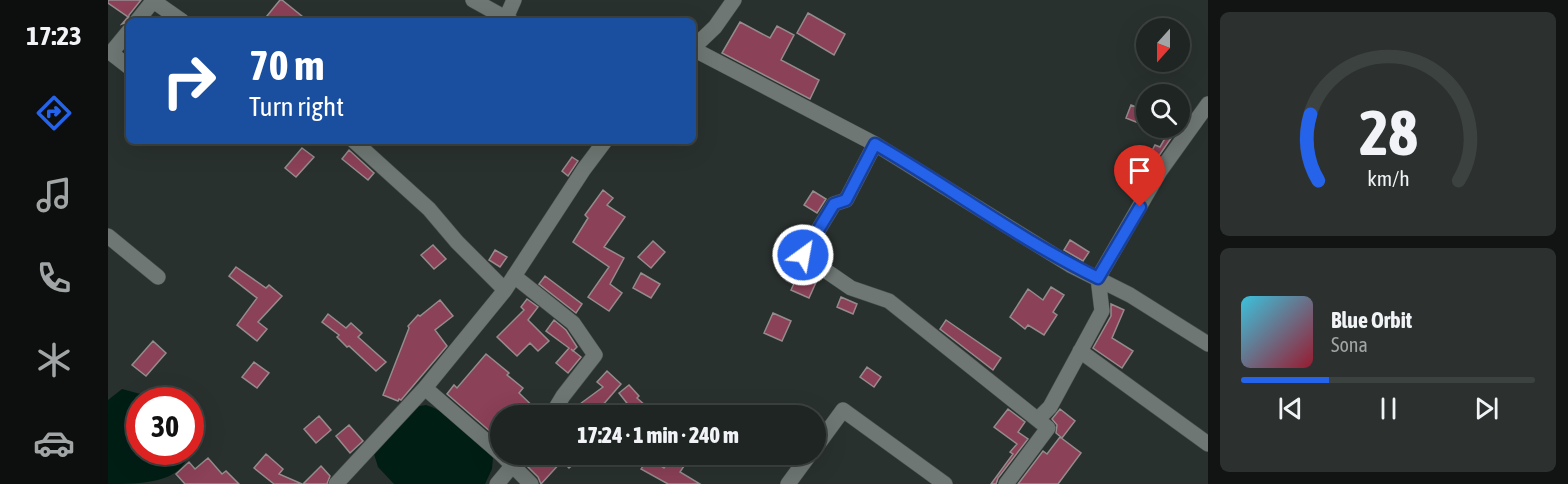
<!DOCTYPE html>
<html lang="en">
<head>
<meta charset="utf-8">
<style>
  :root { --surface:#1f2522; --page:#2c312f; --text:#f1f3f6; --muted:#a1a5a5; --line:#3c4240; --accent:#2563eb }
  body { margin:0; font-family:"Asap Condensed",sans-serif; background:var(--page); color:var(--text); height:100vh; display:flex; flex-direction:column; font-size:22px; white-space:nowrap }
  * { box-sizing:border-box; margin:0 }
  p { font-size:20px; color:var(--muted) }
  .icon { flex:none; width:33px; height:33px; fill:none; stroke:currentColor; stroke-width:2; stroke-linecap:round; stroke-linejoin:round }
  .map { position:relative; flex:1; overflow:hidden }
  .side { display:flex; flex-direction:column; gap:12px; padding:12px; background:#111413; width:360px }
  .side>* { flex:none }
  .guide { position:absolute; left:18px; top:18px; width:570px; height:126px; border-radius:9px; box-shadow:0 6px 24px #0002,0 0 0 2px var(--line); background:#1a4fa0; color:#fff; overflow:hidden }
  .needle { width:39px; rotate:201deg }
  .fabs { position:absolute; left:1028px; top:18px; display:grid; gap:12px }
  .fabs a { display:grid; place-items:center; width:54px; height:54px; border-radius:50%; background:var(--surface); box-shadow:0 6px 24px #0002,0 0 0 2px var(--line); font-size:30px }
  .speed { position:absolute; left:18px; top:387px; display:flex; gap:12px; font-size:30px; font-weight:700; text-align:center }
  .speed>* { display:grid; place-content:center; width:78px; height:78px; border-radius:50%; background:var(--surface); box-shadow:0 6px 24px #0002,0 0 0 2px var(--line); line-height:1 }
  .speed .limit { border:9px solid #d22; background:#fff; color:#111 }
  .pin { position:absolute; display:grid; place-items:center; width:51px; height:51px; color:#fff; margin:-62px -26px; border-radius:50% 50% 50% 0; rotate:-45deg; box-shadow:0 0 6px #0007 }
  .pin .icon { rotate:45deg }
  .me { position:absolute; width:66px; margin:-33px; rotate:32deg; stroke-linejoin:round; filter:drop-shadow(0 0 4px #0008) }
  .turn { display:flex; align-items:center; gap:21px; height:126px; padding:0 24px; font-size:27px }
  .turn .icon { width:78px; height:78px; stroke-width:2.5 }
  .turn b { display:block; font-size:42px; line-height:51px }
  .side .widget { flex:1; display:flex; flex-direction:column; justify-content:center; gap:9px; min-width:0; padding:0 21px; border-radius:9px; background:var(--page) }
  .side .dial { align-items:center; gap:0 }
  .dial svg { height:156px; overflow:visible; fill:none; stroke:var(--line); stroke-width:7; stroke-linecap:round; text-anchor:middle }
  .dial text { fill:var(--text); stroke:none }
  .song { display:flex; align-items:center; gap:18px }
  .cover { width:72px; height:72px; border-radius:9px; background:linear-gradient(135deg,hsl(190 70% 55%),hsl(350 70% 35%)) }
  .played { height:6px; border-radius:3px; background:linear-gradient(90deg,var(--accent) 30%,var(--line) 30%) }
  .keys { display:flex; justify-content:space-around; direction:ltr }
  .trip { position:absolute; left:382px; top:405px; width:336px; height:60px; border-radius:30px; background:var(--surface); box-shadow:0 6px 24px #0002,0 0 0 2px var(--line); font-weight:800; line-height:60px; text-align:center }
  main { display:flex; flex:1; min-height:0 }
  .tabs { display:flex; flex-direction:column; width:108px; justify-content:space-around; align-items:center; background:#0c0f0e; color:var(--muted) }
  .tabs .icon { width:42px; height:42px }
  .tabs .active { color:var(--accent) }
  .tabs b { font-size:27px; color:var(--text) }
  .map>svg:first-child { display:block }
  .water { fill:#011e15 }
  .building { fill:#8b4158; stroke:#958b8d; stroke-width:1.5 }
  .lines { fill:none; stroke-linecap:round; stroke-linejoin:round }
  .street-casing { stroke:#484f4c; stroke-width:16 }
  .street { stroke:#6e7773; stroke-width:15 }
  .route-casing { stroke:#184099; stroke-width:15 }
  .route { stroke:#2563eb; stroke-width:10 }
</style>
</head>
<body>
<main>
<nav class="tabs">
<b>17:23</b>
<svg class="icon active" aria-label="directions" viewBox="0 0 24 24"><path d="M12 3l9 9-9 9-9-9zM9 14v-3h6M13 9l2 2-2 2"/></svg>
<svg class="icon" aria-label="music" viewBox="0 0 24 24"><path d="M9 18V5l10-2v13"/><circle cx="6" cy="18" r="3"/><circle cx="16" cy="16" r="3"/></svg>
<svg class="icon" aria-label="phone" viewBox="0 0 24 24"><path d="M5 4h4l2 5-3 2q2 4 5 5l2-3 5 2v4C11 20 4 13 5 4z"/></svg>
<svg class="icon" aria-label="climate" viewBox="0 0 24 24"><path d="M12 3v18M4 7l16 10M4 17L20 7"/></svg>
<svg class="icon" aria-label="car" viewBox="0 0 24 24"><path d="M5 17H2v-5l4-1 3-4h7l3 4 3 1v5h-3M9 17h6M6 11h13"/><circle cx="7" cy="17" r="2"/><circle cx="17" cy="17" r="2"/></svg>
</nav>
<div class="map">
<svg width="1100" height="484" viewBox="0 0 1100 484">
  <rect width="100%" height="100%" fill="#29312e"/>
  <path class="water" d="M14,389L36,395L43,400H32V452H81C74,484 32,484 0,484V400Z
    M318,405C340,411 370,441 385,458L384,469L377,484H286L270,467L266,454L306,407Z"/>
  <path class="building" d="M0,0H33L21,15L20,22L14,24L20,17L0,3Z
    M172,0H174L200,21H165L159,16Z
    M700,13L737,34L726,55L689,33Z
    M632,22L662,38L669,26L686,35L673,60L711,80L702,99L614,53Z
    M1023,105L1038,111V126L1018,118Z
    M1063,128H1070L1046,163L1039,160L1047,145L1052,147Z
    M194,148L206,157L188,177L177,168Z
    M241,150L266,173L260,180L234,159Z
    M464,157L470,161L460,176L454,171Z
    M495,190L505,198L499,205L517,217L496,247L516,258L502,284L514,293L501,311L480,297L501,267L465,242L480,218L477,215Z
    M705,191L718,199L709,213L696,205Z
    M962,240L981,252L975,261L956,250Z
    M545,241L557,252L543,268L530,257Z
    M325,245L338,259L326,269L313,255Z
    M387,250L399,257L392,267L381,260Z
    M128,267L158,288L161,285L174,296L150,322L159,329L149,341L129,325L149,298L121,276Z
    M692,270L710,278L701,298L683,290Z
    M533,273L552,284L543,298L525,288Z
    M437,276L474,304L468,313L431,284Z
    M943,287L956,295L945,312L949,315L936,335L920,325L917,329L902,317L920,289L935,300Z
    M733,297L749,304L745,314L729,307Z
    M419,299L430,307L420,320L441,341L430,351L422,343L409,356L389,337L416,310L413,307Z
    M332,300L345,316L327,330L339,346L293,400L291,399L290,401L275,395L301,328L300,326L310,315L312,316Z
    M1003,304L1016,310L1004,338L1025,351L1014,368L985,348L1003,316Z
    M665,313L683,321L674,341L656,333Z
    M220,314L238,328L243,323L254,333L250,337L278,362L268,371L241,346L239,347L229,337L231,335L214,322Z
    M446,320L458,330L469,347L465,351L463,349L473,357L460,373L448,363L461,348L438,331Z
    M838,320L893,358L885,370L832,329Z
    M45,341L58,353L38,376L24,365Z
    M378,354L401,373L399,375L415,388L411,393L434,415L393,416V438L386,431L384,433L339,394L346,385L349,388Z
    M146,362L161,373L149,388L134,377Z
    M759,367L773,377L766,387L752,377Z
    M499,371L513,384L493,407L482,416H463L472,404L495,387L489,382Z
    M521,385L531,396L529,398L549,416H529L511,393Z
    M900,409L917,422L910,432L920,439L890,478L888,484H883L905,454L902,452L909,444L886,427Z
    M952,409L967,421L954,438L948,433L949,425L944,419Z
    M211,416L223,430L208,443L196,429Z
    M241,425L255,441L242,453L228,436Z
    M952,437L973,453L950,484H910L935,451L939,454Z
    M158,454L175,469L171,474L194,484H166L146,468Z
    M424,454H478L461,468L454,461L433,484L430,477L418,465Z
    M566,454H584L572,472L592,484H560L533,469L541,458L556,468Z
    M100,458L114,474L118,471L131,484H77L68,474L81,462L87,469Z
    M213,466L222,476L219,484H195Z"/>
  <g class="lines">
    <defs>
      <path id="street" d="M44,0L74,21
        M365,0L403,21
        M398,18L406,0
        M29,21L45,1
        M21,31L3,53L21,67
        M585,48L607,27L626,0
        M585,49L767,144L962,265L1022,295L1100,344
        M246,141L321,209L349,242L397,290
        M767,144L738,200L726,204L695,255L743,288L781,301L940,428L898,484
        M0,236L50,277
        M406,276L465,323L487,355L455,396L443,416
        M972,351L1100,444
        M317,388L393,454
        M930,419L942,407L994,311L990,278L1052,171L1100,104
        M708,447L735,410L837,484
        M393,454L423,484
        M228,484L317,388L397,290L476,169L497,141
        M389,484L414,454
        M680,484L702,454"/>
    </defs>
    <use href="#street" class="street-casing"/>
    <use href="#street" class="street"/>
  </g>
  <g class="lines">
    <defs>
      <path id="route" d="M695,255L726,204L738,200L767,144C842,187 912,240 990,278L1032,207"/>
    </defs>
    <use href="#route" class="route-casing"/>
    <use href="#route" class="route"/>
  </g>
</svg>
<div class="fabs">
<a><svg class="needle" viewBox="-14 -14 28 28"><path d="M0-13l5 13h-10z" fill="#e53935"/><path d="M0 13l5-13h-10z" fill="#a1a5a5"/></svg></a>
<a><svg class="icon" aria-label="search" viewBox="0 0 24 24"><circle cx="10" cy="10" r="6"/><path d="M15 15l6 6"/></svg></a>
</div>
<div class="speed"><div class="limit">30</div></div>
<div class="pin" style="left:1032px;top:207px;background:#d93025"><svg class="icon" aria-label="arrive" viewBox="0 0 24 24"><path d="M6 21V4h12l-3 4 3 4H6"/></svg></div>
<svg class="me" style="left:695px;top:255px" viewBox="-20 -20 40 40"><circle r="17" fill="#2563eb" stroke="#fff" stroke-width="3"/><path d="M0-11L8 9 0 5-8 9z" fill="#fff"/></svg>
<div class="trip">17:24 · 1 min · 240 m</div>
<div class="guide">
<div class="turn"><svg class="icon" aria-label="right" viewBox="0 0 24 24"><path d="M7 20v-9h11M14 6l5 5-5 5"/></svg><div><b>70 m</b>Turn right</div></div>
</div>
</div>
<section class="side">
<div class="widget dial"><svg viewBox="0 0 100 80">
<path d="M14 69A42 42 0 1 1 86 69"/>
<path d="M14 69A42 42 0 0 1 10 35" stroke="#2563eb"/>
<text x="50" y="56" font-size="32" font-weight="700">28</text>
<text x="50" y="72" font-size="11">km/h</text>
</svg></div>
<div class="widget">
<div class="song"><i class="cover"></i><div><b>Blue Orbit</b><p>Sona</p></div></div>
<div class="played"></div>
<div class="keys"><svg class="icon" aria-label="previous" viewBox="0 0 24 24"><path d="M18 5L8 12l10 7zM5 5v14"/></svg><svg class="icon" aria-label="pause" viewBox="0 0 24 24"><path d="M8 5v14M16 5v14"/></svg><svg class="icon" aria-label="next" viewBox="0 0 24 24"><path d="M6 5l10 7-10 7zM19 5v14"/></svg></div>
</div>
</section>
</main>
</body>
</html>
